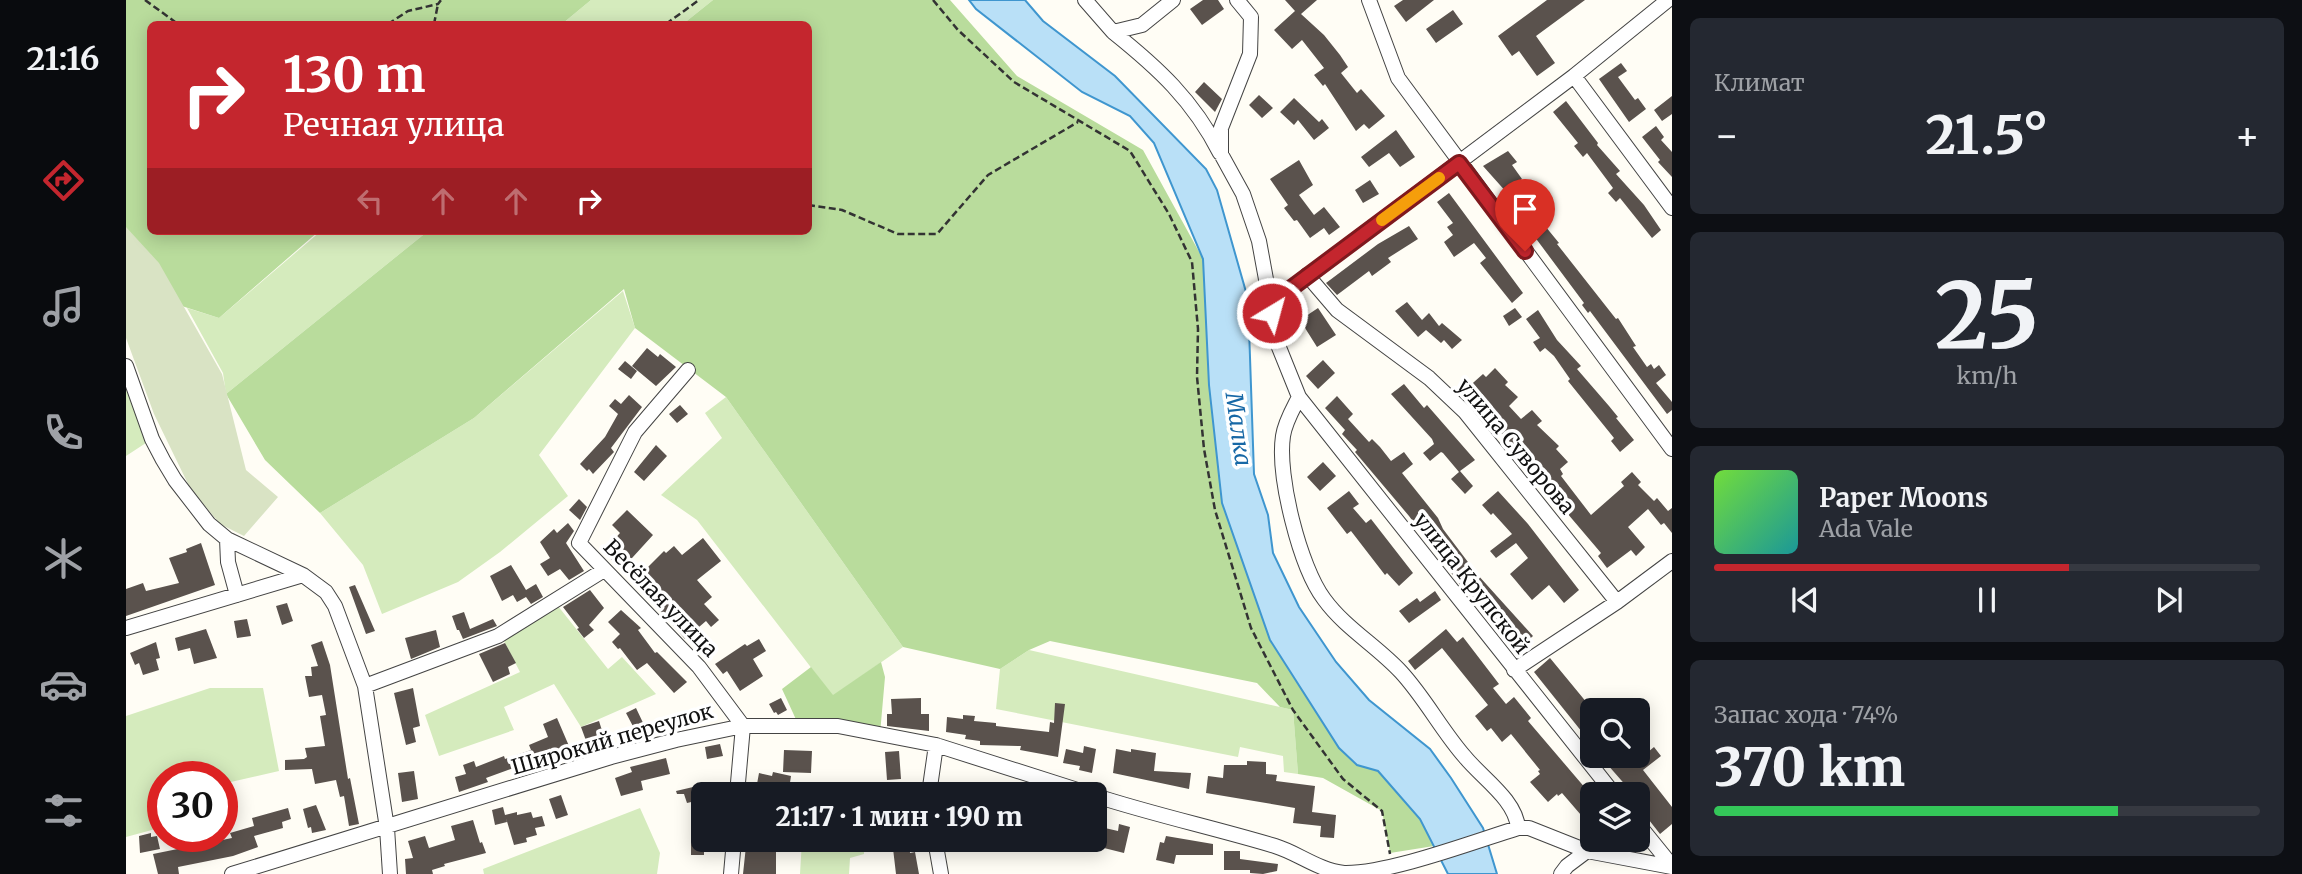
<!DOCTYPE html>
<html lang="ru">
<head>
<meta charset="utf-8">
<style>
  :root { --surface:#171b24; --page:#242831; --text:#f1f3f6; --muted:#9ea1a6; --line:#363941; --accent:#c4262e }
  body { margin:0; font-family:Merriweather,serif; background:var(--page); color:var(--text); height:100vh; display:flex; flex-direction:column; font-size:26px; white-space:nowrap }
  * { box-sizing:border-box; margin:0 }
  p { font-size:23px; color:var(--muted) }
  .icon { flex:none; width:38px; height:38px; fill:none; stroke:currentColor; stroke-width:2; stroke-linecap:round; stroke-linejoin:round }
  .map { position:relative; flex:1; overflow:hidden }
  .drawer { display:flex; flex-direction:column; gap:18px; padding:18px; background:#0d0f14; width:630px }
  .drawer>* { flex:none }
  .top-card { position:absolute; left:21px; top:21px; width:665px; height:214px; border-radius:10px; box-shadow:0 4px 18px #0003; background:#c4262e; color:#fff; overflow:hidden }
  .fabs { position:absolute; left:1454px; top:698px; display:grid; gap:14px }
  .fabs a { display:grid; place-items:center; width:70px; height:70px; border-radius:10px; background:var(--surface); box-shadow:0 4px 18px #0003; font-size:35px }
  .speed { position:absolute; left:21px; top:761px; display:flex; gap:14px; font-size:35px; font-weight:700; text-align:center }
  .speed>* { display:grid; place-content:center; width:91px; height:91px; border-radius:50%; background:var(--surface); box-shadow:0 4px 18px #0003; line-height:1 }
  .speed .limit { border:10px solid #d22; background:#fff; color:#111 }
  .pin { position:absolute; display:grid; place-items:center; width:60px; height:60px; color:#fff; margin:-72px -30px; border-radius:50% 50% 50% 0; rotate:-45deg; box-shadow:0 0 7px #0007 }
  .pin .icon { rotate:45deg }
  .me { position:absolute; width:77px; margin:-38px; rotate:37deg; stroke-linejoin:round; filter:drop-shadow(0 0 5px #0008) }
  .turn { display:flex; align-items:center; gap:24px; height:147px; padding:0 21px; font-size:32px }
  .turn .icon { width:91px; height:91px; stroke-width:2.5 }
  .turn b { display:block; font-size:49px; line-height:60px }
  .lanes { display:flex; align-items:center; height:66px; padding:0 21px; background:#0003; justify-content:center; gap:35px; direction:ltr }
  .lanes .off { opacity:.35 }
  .big { font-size:52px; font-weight:800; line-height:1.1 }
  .drawer .widget { flex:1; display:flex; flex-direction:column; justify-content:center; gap:10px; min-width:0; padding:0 24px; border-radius:10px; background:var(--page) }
  .drawer .dial { align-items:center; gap:0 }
  .dial b { font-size:91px; line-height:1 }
  .song { display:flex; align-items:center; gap:21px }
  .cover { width:84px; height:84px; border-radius:10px; background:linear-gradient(135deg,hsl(100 70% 55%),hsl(180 70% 35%)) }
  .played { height:7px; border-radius:4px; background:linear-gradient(90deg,var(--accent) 65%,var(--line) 65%) }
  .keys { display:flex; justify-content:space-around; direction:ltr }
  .heat { display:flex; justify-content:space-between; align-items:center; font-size:38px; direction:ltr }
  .charge { height:10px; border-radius:5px; background:linear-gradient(90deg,#34c759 74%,var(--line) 0) }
  .trip { position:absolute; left:565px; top:782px; width:416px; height:70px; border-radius:10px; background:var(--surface); box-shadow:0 4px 18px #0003; font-weight:800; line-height:70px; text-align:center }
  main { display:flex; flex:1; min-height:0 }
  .tabs { display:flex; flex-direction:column; width:126px; justify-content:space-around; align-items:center; background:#090b0e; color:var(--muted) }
  .tabs .icon { width:49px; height:49px }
  .tabs .selected { color:var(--accent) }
  .tabs b { font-size:32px; color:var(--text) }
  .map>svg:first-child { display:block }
  .green { fill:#d5ebbd }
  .forest { fill:#b9dc9c }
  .cemetery { fill:#d9e3c4 }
  .water { fill:#b9e0f7; stroke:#3f96cf; stroke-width:2 }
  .building { fill:#5a524d }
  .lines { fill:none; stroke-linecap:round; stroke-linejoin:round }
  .minor-casing { stroke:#444; stroke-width:16 }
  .path { stroke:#333; stroke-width:2.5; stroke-dasharray:7 3.5; stroke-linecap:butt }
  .minor { stroke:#fff; stroke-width:14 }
  .route-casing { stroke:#7f191e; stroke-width:18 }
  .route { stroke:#c4262e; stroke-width:12 }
  .slow { stroke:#f59e0b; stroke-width:12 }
  .labels { text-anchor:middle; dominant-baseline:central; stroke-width:7; stroke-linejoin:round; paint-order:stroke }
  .street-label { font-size:21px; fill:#111; stroke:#fff }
  .water-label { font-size:23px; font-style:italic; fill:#1768a6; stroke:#fff }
</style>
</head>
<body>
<main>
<nav class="tabs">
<b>21:16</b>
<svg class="icon selected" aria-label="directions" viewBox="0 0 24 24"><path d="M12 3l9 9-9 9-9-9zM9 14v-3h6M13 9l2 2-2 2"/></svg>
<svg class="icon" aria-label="music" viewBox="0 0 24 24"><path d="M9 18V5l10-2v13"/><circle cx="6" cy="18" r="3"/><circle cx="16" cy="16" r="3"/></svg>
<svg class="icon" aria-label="phone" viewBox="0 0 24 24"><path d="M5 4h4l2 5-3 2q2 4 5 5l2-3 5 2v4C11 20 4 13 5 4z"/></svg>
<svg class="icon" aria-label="climate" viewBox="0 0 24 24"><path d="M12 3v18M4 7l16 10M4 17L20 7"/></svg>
<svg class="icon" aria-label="car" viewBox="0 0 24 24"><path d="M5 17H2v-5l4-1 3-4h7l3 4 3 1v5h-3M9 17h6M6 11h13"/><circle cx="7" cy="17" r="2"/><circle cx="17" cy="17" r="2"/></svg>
<svg class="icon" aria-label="filters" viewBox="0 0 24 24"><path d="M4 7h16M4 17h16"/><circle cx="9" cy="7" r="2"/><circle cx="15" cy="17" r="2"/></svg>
</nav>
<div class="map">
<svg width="1546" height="874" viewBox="0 0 1546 874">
  <rect width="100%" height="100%" fill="#fffdf5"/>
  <path class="green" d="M465,0H587L557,24H436Z
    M195,231H302L100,394L97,373L61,308L93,318Z
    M497,291L509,328L413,455L442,496L374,552L332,582L256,614L237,565L194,513L348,418Z
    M0,366L26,439L0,456Z
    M600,397L777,647L707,696L571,520L535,495L596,438L579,413Z
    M428,601L482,669L496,657L530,694L455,727L428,684L378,707L388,730L313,756L299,715L394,672L378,641L379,631Z
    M903,650L1167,710L1172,774L1158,772L1157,756L1114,747L1112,757L870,709L874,669Z
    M84,688H137L153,771L96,784V777H37V827L0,837V716Z
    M736,782V794H679V783Z
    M514,808L534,853L531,874H358L357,869Z
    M676,840H738V854L724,858L723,874H674Z"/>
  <path class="forest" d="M0,0H465L436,24H24V231H193L93,318L34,299L0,252Z
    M587,0H824L891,76L1017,150L1077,259L1083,385L1096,503L1231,765L1252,771L1294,819L1308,846L1264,853L1256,811L1197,778L1172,774L1167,710L1154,707L1131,683L924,641L903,650L874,669L777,647L600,397L509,328L498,289L348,418L194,513L139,460L100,394L302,231H682V24H557Z
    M755,662L759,677L754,734L673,726L656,689L685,667L707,695Z"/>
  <path class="cemetery" d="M0,227L33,263L96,374L120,470L152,497L118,536L94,524L64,488L28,414L0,338Z"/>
  <path class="water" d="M843,0H899L917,21L989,76L1080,169L1091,190L1122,299L1128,474L1142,515L1147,553L1173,607L1210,662L1243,700L1304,749L1325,778L1357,828L1371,874H1322L1294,819L1252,771L1231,765L1213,748L1144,640L1096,503L1083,385L1077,259L1028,143L1004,116L956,92L850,9Z"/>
  <path class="building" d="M1077,0H1092L1098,9L1076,25L1064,9Z
    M1159,0H1191L1175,14L1198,35L1214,55L1222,67L1215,73L1231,93L1235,89L1259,116L1243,129L1238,124L1230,131L1199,84L1197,86L1188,75L1198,68L1176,40L1166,49L1148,30L1169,11Z
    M1277,0H1308L1280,22L1268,6Z
    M1421,0H1459L1410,36L1429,63L1411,76L1393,51L1386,56L1372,36Z
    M1327,10L1337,24L1310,43L1300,29Z
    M1495,63L1501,71L1492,77L1509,100L1512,98L1520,109L1503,122L1473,79Z
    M1078,82L1096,99L1089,112L1069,92Z
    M1133,95L1147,108L1136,118L1123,105Z
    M1546,96V114L1536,121L1528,110Z
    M1168,98L1193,122L1196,119L1203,128L1188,140L1172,120L1168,125L1154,112Z
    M1440,101L1472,143L1471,145L1494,171L1490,174L1518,205L1535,230L1526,238L1494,198L1490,202L1482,193L1487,188L1461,153L1457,157L1448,146L1452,143L1427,112Z
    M1530,126L1538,137L1535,140L1546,152V177L1532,162L1534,160L1516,137Z
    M1270,130L1289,157L1274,167L1263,153L1243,167L1235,157Z
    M1382,151L1391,162L1386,165L1396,179L1389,184L1395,192L1393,194L1433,243L1431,244L1490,319L1492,318L1510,346L1507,347L1521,367L1525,364L1528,369L1533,365L1540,375L1530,383L1546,402V410L1541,414L1464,311L1462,313L1456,305L1458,303L1379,197L1382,194L1357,166Z
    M1173,160L1187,185L1173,195L1188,215L1198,207L1214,227L1203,235L1198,228L1184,238L1171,220L1168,221L1158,208L1162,205L1144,179Z
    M1244,180L1253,194L1237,203L1229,190Z
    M1323,193L1397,293L1386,303L1354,263L1360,258L1348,243L1328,257L1318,242L1327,235L1321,227L1327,223L1311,202Z
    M1283,226L1292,239L1262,258L1265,262L1246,276L1243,271L1211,295L1200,283L1252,244Z
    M1281,302L1296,320L1303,313L1313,326L1316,323L1336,340L1326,349L1318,340L1315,343L1300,330L1292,337L1269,311Z
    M1192,308L1210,335L1191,347L1174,320Z
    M1389,308L1396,317L1383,326L1377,316Z
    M1412,310L1431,340L1455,366L1451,369L1483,406L1492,417L1490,418L1508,440L1494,452L1485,441L1488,438L1442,381L1444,379L1428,356L1419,348L1414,352L1407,342L1414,338L1400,319Z
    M521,348L532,357L534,354L550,367L530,386L506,366Z
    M1197,360L1209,373L1192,389L1180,376Z
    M499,361L511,371L505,379L492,369Z
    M1369,368L1382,382L1379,385L1392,397L1383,406L1395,419L1406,410L1416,421L1411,425L1433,446L1430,449L1442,462L1434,469L1437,474L1435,476L1465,515L1498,486L1495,482L1506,472L1515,482L1512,485L1528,501L1531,498L1542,511L1546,508V533L1538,523L1535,525L1522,509L1502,527L1519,547L1510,556L1505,550L1481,568L1472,556L1475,553L1441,513L1443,511L1389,451L1391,449L1356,414L1358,412L1339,390L1357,374L1360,377Z
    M1278,384L1298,408L1301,405L1349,460L1334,471L1347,486L1339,494L1325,479L1333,472L1317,453L1315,452L1304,461L1297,453L1308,444L1306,439L1265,394Z
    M503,395L516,407L485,448L488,452L467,474L463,469L461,471L454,464L479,437L492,414L483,406L489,399L495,404Z
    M1211,396L1227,414L1222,419L1243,442L1246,439L1254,447L1265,461L1278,452L1287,464L1276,473L1312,518L1317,529L1351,574L1407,636L1399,643L1389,632L1382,638L1335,586L1283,516L1229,452L1231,450L1216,434L1219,430L1199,408Z
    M554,405L562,414L551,423L543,414Z
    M530,445L541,456L518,481L508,472Z
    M1197,462L1210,476L1194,491L1181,477Z
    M1223,491L1233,504L1227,508L1240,523L1245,519L1287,573L1273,586L1261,573L1259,575L1225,531L1221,534L1201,508Z
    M1372,491L1402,524L1453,590L1438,603L1423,585L1406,600L1390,581L1384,574L1402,558L1390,543L1370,558L1364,551L1386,534L1367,513L1365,515L1356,505Z
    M453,499L461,507L454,520L443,510Z
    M501,510L527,535L496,569L477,552L494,533L486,525Z
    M442,523L448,531L440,543L458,571L443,580L434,569L422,576L414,564L424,558L414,542L428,529L431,533Z
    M577,538L595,561L571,580L586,597L578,604L593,620L585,627L580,621L559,639L517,591L527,582L517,572L538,551L540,553L548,546L556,555Z
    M75,543L89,585L0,616V589L17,583L20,591L53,583L43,558L61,552L60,549Z
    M385,565L400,590L410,584L417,597L405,604L400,597L391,602L387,595L376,601L364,576Z
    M229,585L249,631L240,634L223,587Z
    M464,590L478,608L463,625L468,630L458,638L451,629L453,628L437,607Z
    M1309,591L1315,600L1283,623L1273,611L1291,598L1294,602Z
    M161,603L167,621L156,625L150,606Z
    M495,610L515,628L512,630L529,653L531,652L561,682L548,693L521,663L511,670L494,648L492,649L486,642L494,634L482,622Z
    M338,612L344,629L367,619L371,626L337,639L333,630H331L326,616Z
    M121,619L125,636L111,638L108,621Z
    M80,629L91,658L68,664L64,648L52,651L49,638Z
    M1320,629L1331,642L1337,637L1373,684L1367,688L1380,704L1388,697L1405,718L1402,721L1466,796V817L1461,822L1436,793L1432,796L1431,794L1422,802L1404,782L1414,774L1412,771L1414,770L1385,734L1376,742L1365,728L1361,731L1349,716L1362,705L1316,648L1289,670L1282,661Z
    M310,630L314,647L285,659L279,638Z
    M633,639L640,651L627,659L637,676L614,691L601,671L597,674L589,664L619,644L621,646Z
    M196,641L204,665L222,779L224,778L233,824L223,826L218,796L214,797L210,780L189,784L186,769L159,770V760L178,759L181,757L179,748L199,746L194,716L200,715L196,695L183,697L179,676H186L185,667L192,666L185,645Z
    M30,642L34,658L30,659L33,670L17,675L13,663L9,665L4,653Z
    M379,643L390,663L382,667L384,674L367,682L353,654Z
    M1424,658L1466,709V731L1460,737L1408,672Z
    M287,688L294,726L287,728L290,742L280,745L268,693Z
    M655,698L661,710L652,715L650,712L648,713L643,704Z
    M795,698V714H803V731L761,726V714H766L765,699Z
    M929,703L939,704L932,757L894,750L895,746L854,745V741L839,739L840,735L820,732L821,717L837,719V715L849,716L848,721L870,723V726L923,732L924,722L928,723Z
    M510,708L519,727L510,732L500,713Z
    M431,718L446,753L431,759L428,751L396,765L360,778L362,782L333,792L329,777L340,774L337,765L348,761L350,767L378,756L379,759L405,750L403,745L422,737L417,724Z
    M473,721L479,740L462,746L455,727Z
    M594,744L597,756L581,759L579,747Z
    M958,746L970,749L966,773L953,770L954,766L937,763L940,749L957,753Z
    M1528,747L1535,756L1517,770L1546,807V824L1534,834L1512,806V794H1497V792L1502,788L1474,756H1505L1510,762Z
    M990,749L1005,752V749L1030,753L1028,771L1065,773L1063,789L987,773Z
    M658,750L686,751L685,773L657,772Z
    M773,751L775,779L761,780L759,752Z
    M540,758L544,774L515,781L517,790L495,796L489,778L506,772L504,767Z
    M1121,761L1140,762V774L1151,775L1150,781L1189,786L1186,812L1210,815L1208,838L1194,837L1195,826L1167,823L1169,808L1080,793L1082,776L1097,778L1098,765H1121Z
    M288,771L292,799L276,802L272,773Z
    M647,772L665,776L663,789L631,784L633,773L646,776Z
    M580,784L583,794H578V799L561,803L558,794H551L550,791Z
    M435,795L442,815L430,819L423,799Z
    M190,805L200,830L186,833L185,827L182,828L177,809Z
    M377,807L379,815L391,812V815L405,812L407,818L416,816L419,826L409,828L411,835L400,838L401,842L388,845L380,818L381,822L369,825L366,810Z
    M162,808L165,819L156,822L157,828L128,836L132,847L107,856L52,867L53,874H32L27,854L106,838L104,833L128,826L126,818Z
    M347,820L354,843L356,842L360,853L318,864L319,866L306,870L307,874H280L279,859L287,858L282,841L299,836L303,848L329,840L325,826Z
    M565,820H578V855H565Z
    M993,824L1004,827L998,853L970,846V826L992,831Z
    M25,833V837L31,836L34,849L14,853L13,836Z
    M1040,836L1087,844V855H1050L1048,864L1030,860L1034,842L1038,843Z
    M766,840H783L784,853L789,852L793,874H770Z
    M620,846L650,850V874H617Z
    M1098,851H1114V859L1152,864L1151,871L1137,874L1124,873V870H1098Z"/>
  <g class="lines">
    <defs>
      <path id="minor" d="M959,0L987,32L1016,25L1047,0
        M1111,0L1125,17L1124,54L1095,128V154L1117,194L1133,241L1146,312
        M1243,0L1272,78L1546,449
        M987,32C1032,68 1067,100 1094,153
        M1448,76L1546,208
        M1181,275L1211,310L1303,378L1339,412L1491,602
        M0,366L26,439L37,460L49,480L83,524L101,539L177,575L200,592L209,606L239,686L261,828L264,874
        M562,370L509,432L453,543L573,667L617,726L611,794
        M1173,397C1167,409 1159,422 1157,436C1151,476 1174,567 1198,599C1219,628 1251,646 1275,672C1299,698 1316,731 1339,757C1356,778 1390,800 1392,828
        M101,539L102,562L111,595
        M0,628L177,575
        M1388,670L1491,602L1546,561
        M239,686L372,636L478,570
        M803,794L810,745
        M1488,794L1173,397L1146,330V313L1152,298L1448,76L1542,0
        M970,796C1029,815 1089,828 1149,846C1172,853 1192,870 1218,873C1262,874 1347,842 1392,828H1403L1461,851L1546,867
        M1512,824L1546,866
        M809,840L815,874
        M106,874L485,757L550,740L617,726H712L810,745L964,794
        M605,874L608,840
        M1435,874L1441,866L1461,851"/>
    </defs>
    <use href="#minor" class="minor-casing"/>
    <path class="path" d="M19,0L52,24
      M807,0L832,30L888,82L1004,151L1043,214L1066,262L1072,329L1071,377L1078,449L1089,510L1125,628L1167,710L1217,779L1256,811L1264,854
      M262,24L282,11L312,4L315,0
      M308,24L312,4
      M540,24L573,0
      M682,205L716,210L772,234H811L862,175L952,122"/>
    <use href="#minor" class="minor"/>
  </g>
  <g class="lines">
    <defs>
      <path id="route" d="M1146,313L1152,298L1333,163L1399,251"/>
    </defs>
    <use href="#route" class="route-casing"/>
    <use href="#route" class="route"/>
    <path class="slow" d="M1256,220L1313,178"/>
  </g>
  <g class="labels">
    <g class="street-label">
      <text transform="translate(1390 446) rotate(50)">улица Суворова</text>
      <text transform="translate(1346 583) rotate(52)">улица Крупской</text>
      <text transform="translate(535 598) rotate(46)">Весёлая улица</text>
      <text transform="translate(486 739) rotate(-16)">Широкий переулок</text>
    </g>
    <g class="water-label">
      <text transform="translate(1113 429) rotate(82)">Малка</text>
    </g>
  </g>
</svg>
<div class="fabs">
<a><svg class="icon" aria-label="search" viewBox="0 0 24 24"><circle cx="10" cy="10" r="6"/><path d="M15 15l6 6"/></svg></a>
<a><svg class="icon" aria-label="layers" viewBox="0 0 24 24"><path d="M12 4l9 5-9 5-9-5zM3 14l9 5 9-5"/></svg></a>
</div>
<div class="speed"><div class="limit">30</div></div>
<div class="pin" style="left:1399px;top:251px;background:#d93025"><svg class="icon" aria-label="arrive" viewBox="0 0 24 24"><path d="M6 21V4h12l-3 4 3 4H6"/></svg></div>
<svg class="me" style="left:1146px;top:313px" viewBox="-20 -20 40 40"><circle r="17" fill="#c4262e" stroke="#fff" stroke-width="3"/><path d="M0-11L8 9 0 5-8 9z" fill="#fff"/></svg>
<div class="trip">21:17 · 1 мин · 190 m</div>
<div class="top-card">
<div class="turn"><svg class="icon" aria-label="right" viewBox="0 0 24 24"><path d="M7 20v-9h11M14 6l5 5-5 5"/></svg><div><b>130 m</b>Речная улица</div></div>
<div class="lanes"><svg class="icon off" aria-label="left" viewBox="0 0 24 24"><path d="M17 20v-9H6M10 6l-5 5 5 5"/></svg><svg class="icon off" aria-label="ahead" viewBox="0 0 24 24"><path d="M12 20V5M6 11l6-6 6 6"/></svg><svg class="icon off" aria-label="ahead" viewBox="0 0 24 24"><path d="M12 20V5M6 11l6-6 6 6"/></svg><svg class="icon" aria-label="right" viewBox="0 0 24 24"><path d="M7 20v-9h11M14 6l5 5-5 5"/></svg></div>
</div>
</div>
<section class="drawer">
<div class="widget"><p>Климат</p>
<div class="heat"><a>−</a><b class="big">21.5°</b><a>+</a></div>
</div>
<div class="widget dial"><b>25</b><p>km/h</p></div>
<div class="widget">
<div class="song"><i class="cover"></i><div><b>Paper Moons</b><p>Ada Vale</p></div></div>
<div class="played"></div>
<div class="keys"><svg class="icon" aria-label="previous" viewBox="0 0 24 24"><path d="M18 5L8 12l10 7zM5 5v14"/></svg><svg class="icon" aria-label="pause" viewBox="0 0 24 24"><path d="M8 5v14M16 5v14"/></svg><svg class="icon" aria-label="next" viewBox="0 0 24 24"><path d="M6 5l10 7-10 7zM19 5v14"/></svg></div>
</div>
<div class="widget"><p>Запас хода · 74%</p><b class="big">370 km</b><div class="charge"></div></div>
</section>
</main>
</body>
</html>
